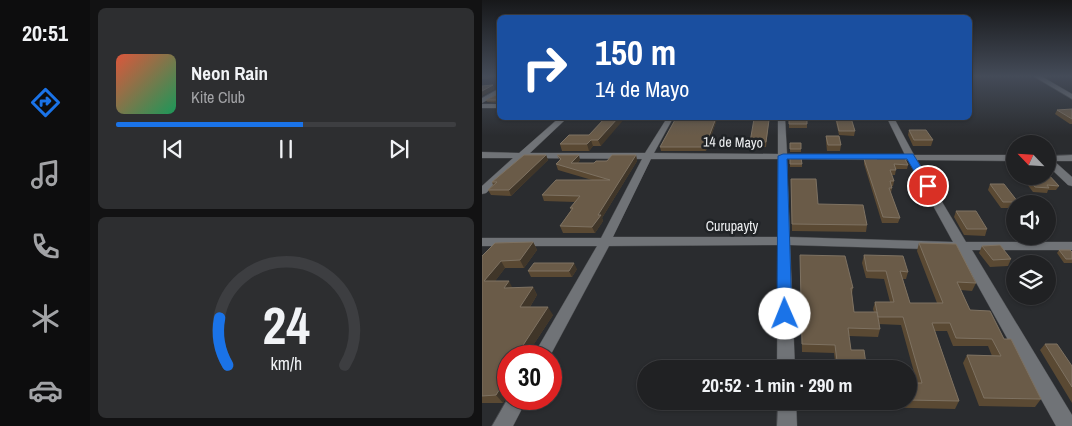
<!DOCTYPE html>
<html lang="es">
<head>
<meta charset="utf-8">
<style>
  :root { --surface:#202123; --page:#2d2e30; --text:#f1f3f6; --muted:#a2a3a6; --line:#3d3e41; --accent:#1a73e8 }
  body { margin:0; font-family:"Archivo Narrow",sans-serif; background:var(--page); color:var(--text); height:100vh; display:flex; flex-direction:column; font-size:19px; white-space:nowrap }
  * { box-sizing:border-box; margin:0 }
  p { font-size:16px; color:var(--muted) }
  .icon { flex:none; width:28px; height:28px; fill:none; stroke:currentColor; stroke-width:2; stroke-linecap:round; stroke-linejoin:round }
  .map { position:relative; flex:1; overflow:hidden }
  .panel { display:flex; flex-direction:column; gap:8px; padding:8px; background:#121213; width:392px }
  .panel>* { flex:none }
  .hud { position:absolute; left:15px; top:15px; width:475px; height:105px; border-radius:8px; box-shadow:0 1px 4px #0004,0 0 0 1px var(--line); background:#1a4fa0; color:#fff; overflow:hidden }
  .needle { width:32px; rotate:295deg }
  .controls { position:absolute; left:524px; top:135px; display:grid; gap:10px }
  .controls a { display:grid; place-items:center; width:50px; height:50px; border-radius:50%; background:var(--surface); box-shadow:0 1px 4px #0004,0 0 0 1px var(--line); font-size:25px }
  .speed { position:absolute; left:15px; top:345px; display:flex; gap:10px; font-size:25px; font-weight:700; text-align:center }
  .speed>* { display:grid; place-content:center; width:65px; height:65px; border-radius:50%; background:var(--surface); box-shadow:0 1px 4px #0004,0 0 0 1px var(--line); line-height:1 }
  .speed .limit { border:8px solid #d22; background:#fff; color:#111 }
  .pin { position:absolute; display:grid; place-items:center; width:42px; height:42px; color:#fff; margin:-21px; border:2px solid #fff; border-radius:50%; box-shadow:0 1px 5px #0007 }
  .me { position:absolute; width:55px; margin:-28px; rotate:359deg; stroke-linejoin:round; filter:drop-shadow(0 0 4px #0008) }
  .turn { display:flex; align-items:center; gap:18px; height:105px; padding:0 15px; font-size:22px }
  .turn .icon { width:65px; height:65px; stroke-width:2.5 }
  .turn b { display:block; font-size:35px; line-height:42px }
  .panel .widget { flex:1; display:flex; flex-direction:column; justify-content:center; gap:8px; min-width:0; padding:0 18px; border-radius:8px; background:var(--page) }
  .panel .dial { align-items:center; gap:0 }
  .dial svg { height:130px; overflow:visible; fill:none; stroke:var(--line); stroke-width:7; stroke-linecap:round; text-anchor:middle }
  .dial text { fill:var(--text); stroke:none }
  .song { display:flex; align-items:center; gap:15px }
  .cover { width:60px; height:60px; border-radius:8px; background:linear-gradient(135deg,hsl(10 70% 55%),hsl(150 70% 35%)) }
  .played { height:5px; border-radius:2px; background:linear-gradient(90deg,var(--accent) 55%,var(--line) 55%) }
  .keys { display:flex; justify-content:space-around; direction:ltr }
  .trip { position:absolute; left:155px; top:360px; width:280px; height:50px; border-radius:25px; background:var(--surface); box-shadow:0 1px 4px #0004,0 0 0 1px var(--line); font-weight:800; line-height:50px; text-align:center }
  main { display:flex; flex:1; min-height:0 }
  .tabs { display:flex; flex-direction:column; width:90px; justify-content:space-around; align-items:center; background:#0d0d0e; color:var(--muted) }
  .tabs .icon { width:35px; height:35px }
  .tabs .selected { color:var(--accent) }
  .tabs b { font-size:22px; color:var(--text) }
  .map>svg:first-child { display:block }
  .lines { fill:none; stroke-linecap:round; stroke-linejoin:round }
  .minor-casing { stroke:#47494c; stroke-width:1 }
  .minor { fill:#707377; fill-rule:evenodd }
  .wall { fill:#5a4933 }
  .shaded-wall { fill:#403629 }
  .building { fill:#6a5b48; stroke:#7e7262 }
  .route { fill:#1a73e8; stroke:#114b97 }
  .labels { text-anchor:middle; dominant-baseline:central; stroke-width:5; stroke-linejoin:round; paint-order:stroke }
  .street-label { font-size:14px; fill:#edeff1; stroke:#202326 }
</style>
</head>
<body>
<main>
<nav class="tabs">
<b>20:51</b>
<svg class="icon selected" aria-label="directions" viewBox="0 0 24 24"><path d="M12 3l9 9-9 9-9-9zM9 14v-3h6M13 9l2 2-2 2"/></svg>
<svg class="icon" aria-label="music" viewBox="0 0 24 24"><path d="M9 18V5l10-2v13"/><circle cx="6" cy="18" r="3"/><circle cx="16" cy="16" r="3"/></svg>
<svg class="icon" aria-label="phone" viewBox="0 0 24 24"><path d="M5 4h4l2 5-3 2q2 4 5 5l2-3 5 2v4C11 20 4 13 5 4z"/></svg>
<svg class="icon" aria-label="climate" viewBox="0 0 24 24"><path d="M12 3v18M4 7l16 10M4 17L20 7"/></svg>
<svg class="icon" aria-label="car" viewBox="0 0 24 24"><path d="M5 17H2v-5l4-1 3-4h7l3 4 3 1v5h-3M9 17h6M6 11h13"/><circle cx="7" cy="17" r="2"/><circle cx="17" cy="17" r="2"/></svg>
</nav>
<section class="panel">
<div class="widget">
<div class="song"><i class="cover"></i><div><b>Neon Rain</b><p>Kite Club</p></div></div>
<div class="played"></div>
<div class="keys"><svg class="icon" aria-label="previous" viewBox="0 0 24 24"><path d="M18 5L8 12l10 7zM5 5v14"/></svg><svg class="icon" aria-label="pause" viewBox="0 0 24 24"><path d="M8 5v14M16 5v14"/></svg><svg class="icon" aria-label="next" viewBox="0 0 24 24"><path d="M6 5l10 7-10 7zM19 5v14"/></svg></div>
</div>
<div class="widget dial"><svg viewBox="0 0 100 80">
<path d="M14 69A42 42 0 1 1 86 69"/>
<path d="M14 69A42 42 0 0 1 9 40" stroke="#1a73e8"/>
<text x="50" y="56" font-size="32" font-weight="700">24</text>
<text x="50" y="72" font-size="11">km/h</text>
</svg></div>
</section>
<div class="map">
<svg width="590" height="426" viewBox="0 0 590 426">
  <rect width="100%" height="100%" fill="#2a2c2f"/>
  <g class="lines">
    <defs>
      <path id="minor" d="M551,76H559L590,94V99Z
        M18,88V93L0,103V98Z
        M0,104H18V108H0Z
        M77,118H85L48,153H163L185,118H191L172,153L296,154V118H303L305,154L423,155L405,118H412L432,155H532V161L435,160L484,242H590V250H490L590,415V426H574L476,250L308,245L313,369H295L296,245L127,246L68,356H51L115,246H0V238H119L160,159L42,158L4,193L0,194V186L31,158H0V152L37,153ZM169,159H296V237H131ZM305,159L426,160L471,242L308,237Z
        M590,155V161H572L590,177V186L586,185L565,165V156Z
        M26,398L45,399L31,426H10Z
        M296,401H314L315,426H295Z"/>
    </defs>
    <use href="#minor" class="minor-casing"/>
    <use href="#minor" class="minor"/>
  </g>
  <path class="wall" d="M0,76H11L6,79H0Z
    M18,93V103L5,102L4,100Z
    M590,109V124H588L573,114L575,110Z
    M123,118L119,146H111L107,151H80L78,144L107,135Z
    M307,118L325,124V128H307Z
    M353,118H369L373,131L372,136L357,135Z
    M235,119L224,151H179L178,147Z
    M287,120L284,147L268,146V142Z
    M427,130L451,140L449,146H431L426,135Z
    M344,136L359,145L358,151H345L344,141Z
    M308,143H319V152H308Z
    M64,155L66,160L29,196L9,195L6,190L11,185L10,182Z
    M75,155L98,160L96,163H112L154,155L155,161L120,218L121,221L113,233H81L78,226L89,210L88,208L93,202L62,201L60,195L110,180L76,170L74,164L78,160Z
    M394,157L426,165L425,169H414L413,175H410L412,181L411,186H410V188L409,193L418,218L416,223H400L382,164V159H394Z
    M308,158L320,164V167H308Z
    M530,158H532V168L528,163Z
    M539,176H565L577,186L574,190H566L565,193L551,192Z
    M309,179L336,204L385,225L384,232L310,231Z
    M508,184L536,202V204H532V208H519L506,190Z
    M474,211L505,229L503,236L482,235L472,217Z
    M51,242L55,250L42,268H23L13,281L31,288L51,287L55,295L48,307L71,315L44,356H26V394L21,403H0V256Z
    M437,243L494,283L490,291L479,290L488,310L522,339L559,399L553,407L497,406L481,363L485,355L510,356L506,346H471L465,331H453L477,401L473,409L388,407L387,401H426V383H435L419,325L397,324L398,329L396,337L367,336L369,350L384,364L406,369H354L352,353L320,352L318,255L371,288L370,294L372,312H392L391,309L393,302H408L402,279L384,278L380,263L382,255L426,272L424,279H421L428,303H455L435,251Z
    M500,246L529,259L526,266L508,267L497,253Z
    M577,250L590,252V263H582L575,253Z
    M95,269L90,277H49L46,271Z
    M563,344L590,366V403L558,350Z
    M321,401H361V402L360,409L321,408Z"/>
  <path class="shaded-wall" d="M11,85L13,89L0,96V91Z
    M136,118H143L119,146L116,140Z
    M234,118H235V119L224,151L223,147Z
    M109,140L111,146L107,151L105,144Z
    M64,155L66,160L29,196L27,190Z
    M97,155L98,160L91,168L89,163Z
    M154,155L155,161L120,218L121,221L113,233L110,227L116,215Z
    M51,242L55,250L42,268L38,260Z
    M19,261L23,268L7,289L2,281Z
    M92,263L95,269L90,277L87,271Z
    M27,281L31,289L22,288Z
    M51,287L55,295L43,315L38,307Z
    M66,307L71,315L44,356H34Z
    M26,376V394L21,403L14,395Z"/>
  <path class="building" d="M11,85L0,91V86Z
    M18,93V100H4Z
    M590,109V119L575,110Z
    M123,118H136L116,140H109L105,144H78L87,135H107Z
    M194,118H234L223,147H178Z
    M307,118H325V124H307Z
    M354,118H369L373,131H357Z
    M272,119L287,120L284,142H268Z
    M427,130H444L451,140H432Z
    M344,136H357L359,145H346Z
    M308,143H319V149H308Z
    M42,155H64L27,190H6L15,182H10Z
    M75,155H97L89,163H112L114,161H125L130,155H154L116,215H119L110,227L78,226L91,208H88L98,196L60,195L74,180H128L74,164L79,159Z
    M394,157H422L426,165L412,164L414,170H408L412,181H408L410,188H407L418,218L401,217L382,159H395Z
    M308,158H319L320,164H308Z
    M565,173L577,186L565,185L567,188L553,187L544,176H565Z
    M309,179H334L336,204L381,205L385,225L310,224Z
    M508,184H522L536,202H521Z
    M474,211H494L505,229H485Z
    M51,242L38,260L19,261L2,281H27L22,288L51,287L38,307H66L34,356H26V376L14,395L0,396V256L13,243Z
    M437,243L474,244L494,283L475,282L488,310L508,311L522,339H529L559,399L502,398L485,355L519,356L510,339L474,338L468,323H450L477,401L426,400V383H440L421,317H396L393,302H412L404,271H385L382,255L421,256L426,272L418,271L428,303H461Z
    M518,245L529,259L511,260L500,246Z
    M577,250H588L590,252V259H584Z
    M318,255L363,256L371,288H369L372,312H395L398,329L366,328L369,350H382L384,364L405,365L406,369H356L353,345L320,344Z
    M52,263H92L87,271H46Z
    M563,344H575L590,366V387Z
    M322,401H361V402Z"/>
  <linearGradient id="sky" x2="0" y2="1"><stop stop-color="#17181a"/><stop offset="0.56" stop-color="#444b58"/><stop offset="1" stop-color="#444b58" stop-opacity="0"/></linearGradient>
  <rect width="590" height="136" fill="url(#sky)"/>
  <path class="route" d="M301,154H431L451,186L446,189L442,188L425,159H305L310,314L308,318L303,320L297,318L295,314L296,156Z"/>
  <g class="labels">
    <g class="street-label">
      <text transform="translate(251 142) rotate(1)">14 de Mayo</text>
      <text x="250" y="226">Curupayty</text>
    </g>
  </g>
</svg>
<div class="controls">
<a><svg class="needle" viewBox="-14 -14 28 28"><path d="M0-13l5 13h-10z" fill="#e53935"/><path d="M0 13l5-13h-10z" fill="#a2a3a6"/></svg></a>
<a><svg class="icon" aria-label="sound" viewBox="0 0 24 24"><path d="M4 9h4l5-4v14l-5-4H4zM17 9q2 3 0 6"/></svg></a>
<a><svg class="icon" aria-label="layers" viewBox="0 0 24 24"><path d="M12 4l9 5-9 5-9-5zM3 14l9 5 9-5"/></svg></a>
</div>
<div class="speed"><div class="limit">30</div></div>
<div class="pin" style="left:446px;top:186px;background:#d93025"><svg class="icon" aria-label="arrive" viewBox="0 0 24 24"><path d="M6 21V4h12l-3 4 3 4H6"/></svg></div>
<svg class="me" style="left:303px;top:314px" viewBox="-20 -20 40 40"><circle r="19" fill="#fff"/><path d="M0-13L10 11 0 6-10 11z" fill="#1a73e8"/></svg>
<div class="trip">20:52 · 1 min · 290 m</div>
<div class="hud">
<div class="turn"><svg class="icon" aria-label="right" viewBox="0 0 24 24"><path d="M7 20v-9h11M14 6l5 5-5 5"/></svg><div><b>150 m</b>14 de Mayo</div></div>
</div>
</div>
</main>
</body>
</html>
